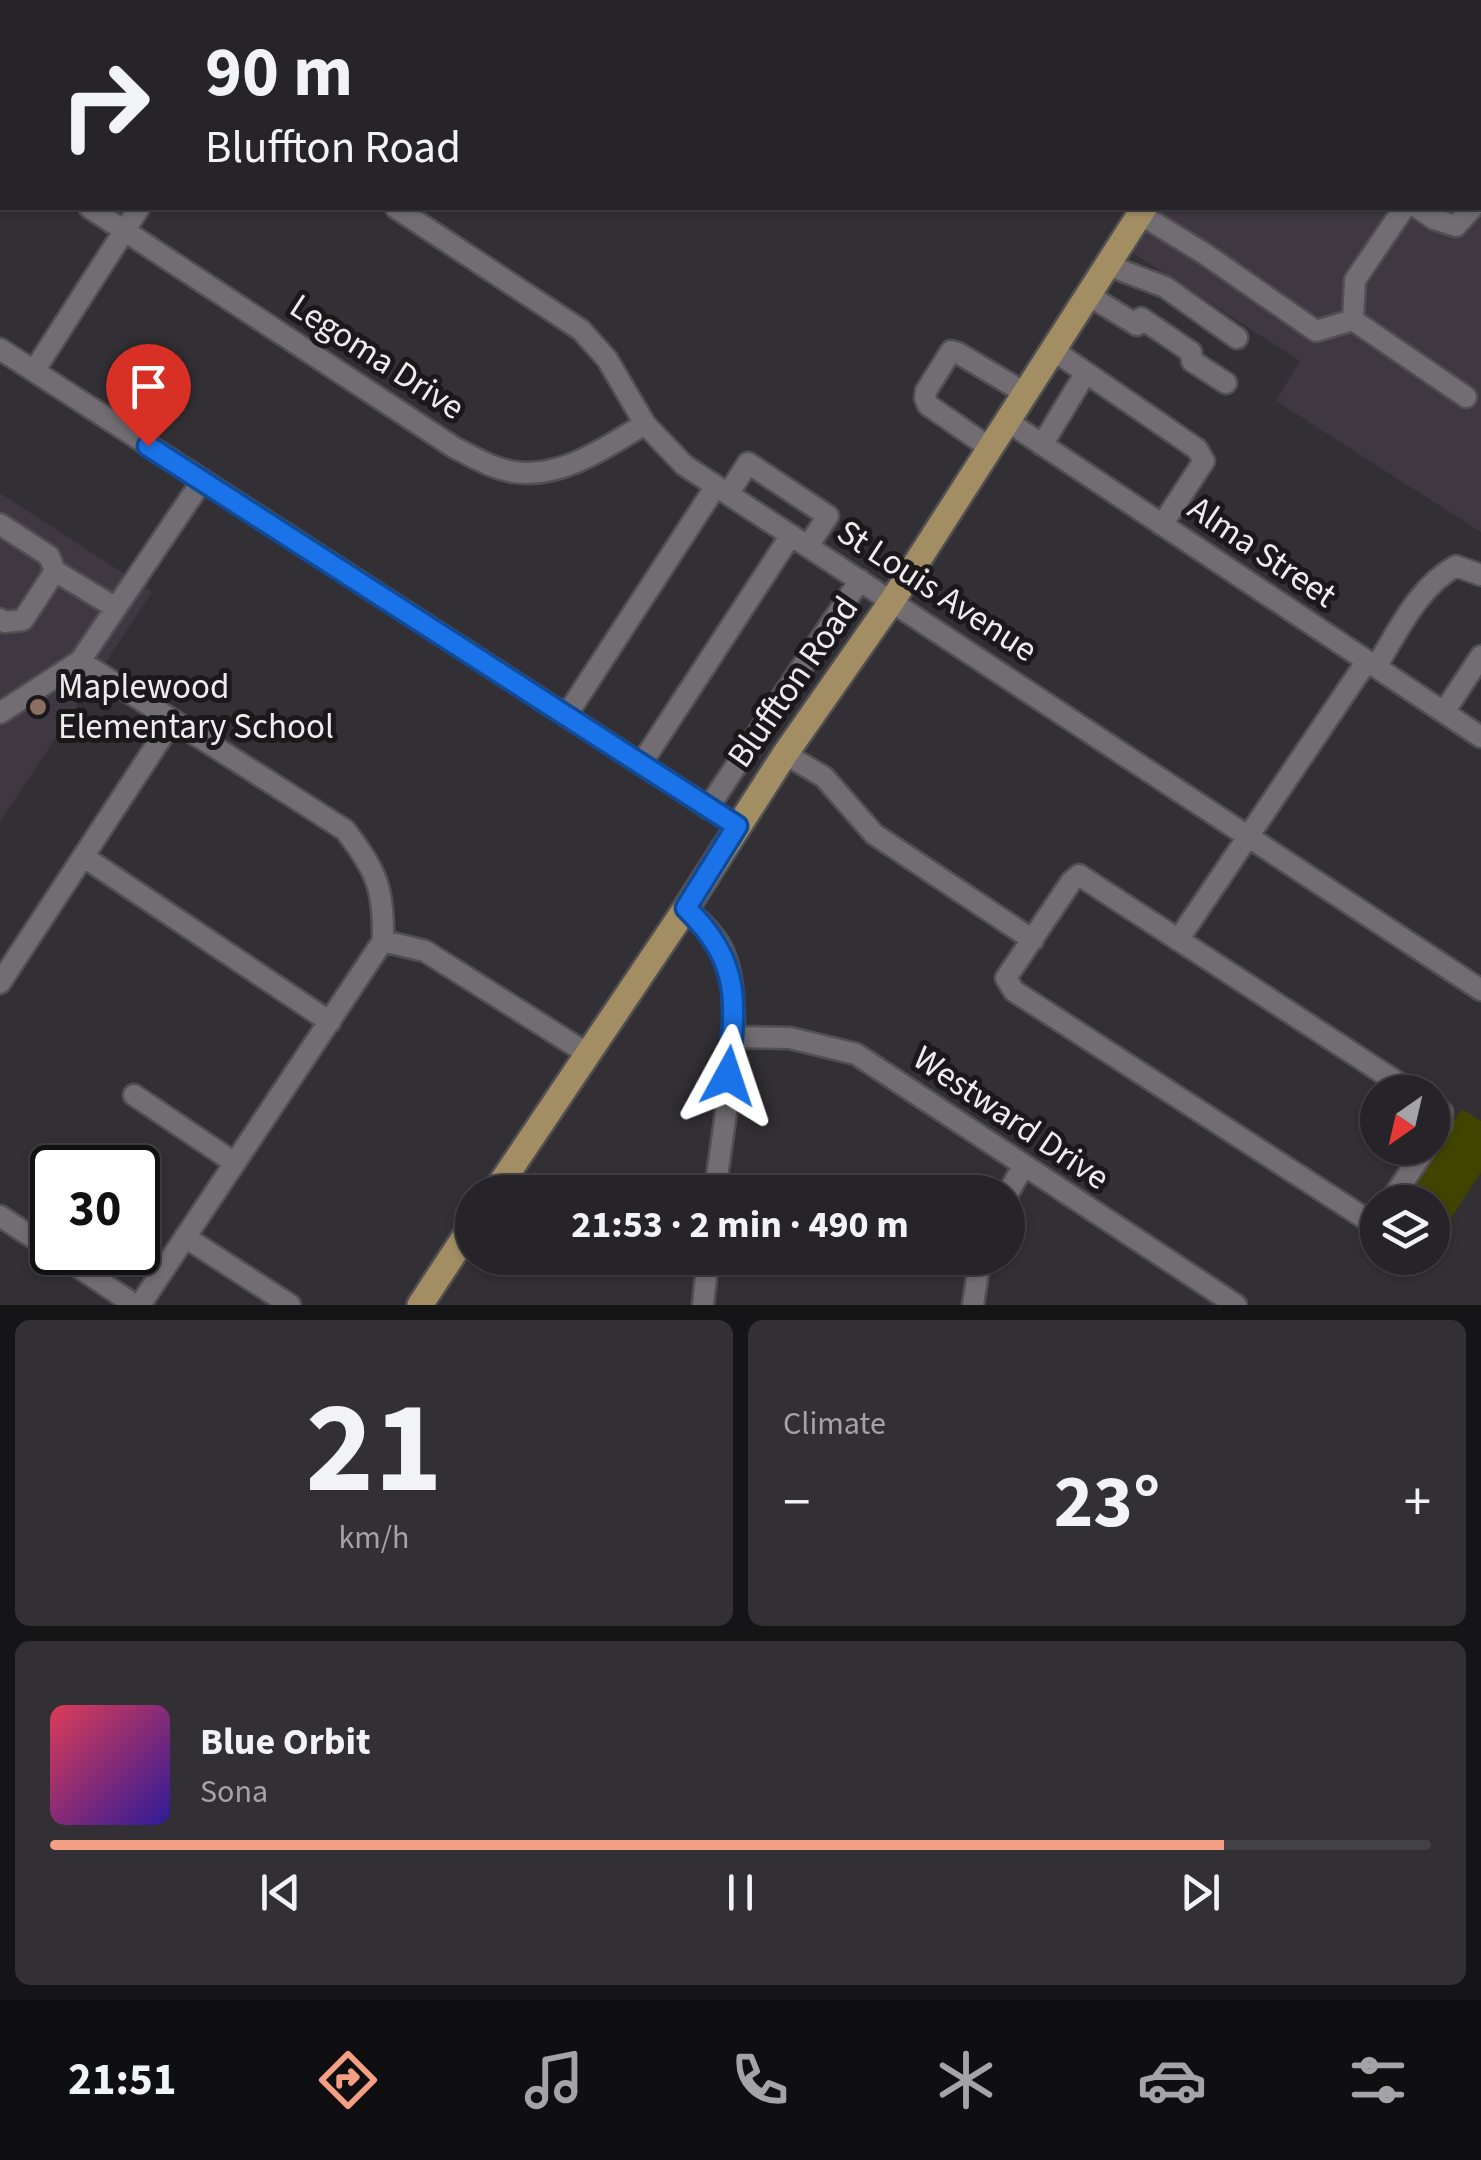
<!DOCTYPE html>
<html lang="en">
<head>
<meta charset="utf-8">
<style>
  :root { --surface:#262428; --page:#323034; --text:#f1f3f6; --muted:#a4a4a8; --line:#424145; --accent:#f39f83 }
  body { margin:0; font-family:"Source Sans 3",sans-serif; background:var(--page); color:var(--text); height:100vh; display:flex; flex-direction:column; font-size:38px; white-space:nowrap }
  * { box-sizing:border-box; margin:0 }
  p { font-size:32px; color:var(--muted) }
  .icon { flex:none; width:55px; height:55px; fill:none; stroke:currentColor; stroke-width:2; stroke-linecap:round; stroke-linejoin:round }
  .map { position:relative; height:1305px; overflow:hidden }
  .panel { display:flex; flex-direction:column; gap:15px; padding:15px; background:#151416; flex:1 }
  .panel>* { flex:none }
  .guide { position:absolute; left:0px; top:0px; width:1482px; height:210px; box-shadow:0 2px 8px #0004,0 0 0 2px var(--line); background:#262428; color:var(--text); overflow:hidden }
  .needle { width:65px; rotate:214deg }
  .controls { position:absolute; left:1360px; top:1075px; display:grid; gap:20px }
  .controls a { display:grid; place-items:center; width:90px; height:90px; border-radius:50%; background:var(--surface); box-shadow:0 2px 8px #0004,0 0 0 2px var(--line); font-size:50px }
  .speed { position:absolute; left:30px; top:1145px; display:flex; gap:20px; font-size:50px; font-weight:700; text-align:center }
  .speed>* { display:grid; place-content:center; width:130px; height:130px; border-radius:50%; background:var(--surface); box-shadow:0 2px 8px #0004,0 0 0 2px var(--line); line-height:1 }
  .speed .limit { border:5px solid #111; border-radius:15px; background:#fff; color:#111 }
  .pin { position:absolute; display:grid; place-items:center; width:85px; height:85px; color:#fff; margin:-102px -42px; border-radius:50% 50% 50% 0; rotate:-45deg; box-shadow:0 0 10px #0007 }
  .pin .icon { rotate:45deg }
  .me { position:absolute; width:110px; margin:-55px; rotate:5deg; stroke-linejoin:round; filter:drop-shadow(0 0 8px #0008) }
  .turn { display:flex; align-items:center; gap:35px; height:210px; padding:0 40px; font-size:45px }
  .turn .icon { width:130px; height:130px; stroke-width:2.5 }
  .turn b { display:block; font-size:70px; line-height:85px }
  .big { font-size:75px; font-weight:700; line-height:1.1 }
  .panel .tile { flex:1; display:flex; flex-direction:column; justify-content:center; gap:15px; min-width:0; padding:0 35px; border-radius:15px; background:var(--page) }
  .panel .dial { align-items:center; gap:0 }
  .dial b { font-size:130px; line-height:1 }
  .song { display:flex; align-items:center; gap:30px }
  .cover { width:120px; height:120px; border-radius:15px; background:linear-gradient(135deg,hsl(350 70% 55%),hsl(250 70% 35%)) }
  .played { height:10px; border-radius:5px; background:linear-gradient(90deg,var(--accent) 85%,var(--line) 85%) }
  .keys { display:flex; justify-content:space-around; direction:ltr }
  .heat { display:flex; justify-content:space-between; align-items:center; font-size:55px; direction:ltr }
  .panel .tiles { flex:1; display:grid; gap:15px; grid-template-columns:1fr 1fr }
  .tile:last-child { grid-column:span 2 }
  .trip { position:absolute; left:455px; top:1175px; width:570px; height:100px; border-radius:50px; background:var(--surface); box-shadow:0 2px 8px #0004,0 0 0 2px var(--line); font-weight:700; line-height:100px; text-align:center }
  .tabs { display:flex; height:160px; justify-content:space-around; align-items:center; background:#0f0e10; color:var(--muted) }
  .tabs .icon { width:70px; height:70px }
  .tabs .current { color:var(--accent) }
  .tabs b { font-size:45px; color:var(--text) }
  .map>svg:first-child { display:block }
  .built { fill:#3f3842 }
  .green { fill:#414400 }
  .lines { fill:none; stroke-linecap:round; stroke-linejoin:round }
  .minor-casing { stroke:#524f53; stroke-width:25 }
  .major-casing { stroke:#524f53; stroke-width:30 }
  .minor { stroke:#716d73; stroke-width:20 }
  .major { stroke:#a38e64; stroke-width:25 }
  .route-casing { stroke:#114b97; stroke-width:25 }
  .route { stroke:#1a73e8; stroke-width:18 }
  .education-dot { fill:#8d6e63; stroke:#1a181b; stroke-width:4 }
  .labels { text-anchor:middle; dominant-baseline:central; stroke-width:10; stroke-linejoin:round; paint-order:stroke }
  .street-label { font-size:35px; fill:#eeecef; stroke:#1a181b }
  .poi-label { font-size:35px; fill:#eeecef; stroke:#1a181b; text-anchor:start }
</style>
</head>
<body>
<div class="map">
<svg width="1481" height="1305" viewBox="0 0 1481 1305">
  <rect width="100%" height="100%" fill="#333035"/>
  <path class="built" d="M1303,0H1481V532L1276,401L1300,361L1133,253L1163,208H1480V2H1302Z
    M0,493L152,592L0,822Z"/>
  <path class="green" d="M1462,1109L1481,1121V1172L1433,1245L1432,1202H1400Z"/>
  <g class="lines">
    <defs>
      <path id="minor" d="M75,0L79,2
        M345,0L349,2
        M623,0L627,2
        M1026,0L1030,2
        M274,2L276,0
        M649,2L651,0
        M1109,2L1112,0
        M1480,137H1481
        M0,149L2,151
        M1480,177L1481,178
        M1480,196L1481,194
        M90,208L455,448C474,457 493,469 514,472C562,479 606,447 645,424
        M396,208L581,330L607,359L645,424L684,465L1481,990
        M1404,208L1355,280L1353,320L1466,397
        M1418,208L1434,219L1456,226L1472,208
        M1140,214L1205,254L1316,331L1353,320
        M1107,265L1165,287L1237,338
        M1088,295L1137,325L1141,318L1191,352L1192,361L1226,383
        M0,349L737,826
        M1053,350L1197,449L1204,461L1162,525
        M34,371L139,208
        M1007,421L1481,737
        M1042,445L1085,374
        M990,448L928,405L925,398L926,391L951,351L958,353L1025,393
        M728,494L748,463L828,516L808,546
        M0,524L49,556L55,571L116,608
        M0,619L5,622L23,620L55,571
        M80,661L345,830C377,871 384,889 383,941
        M1376,667C1398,631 1418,587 1456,566L1481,575
        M1444,712L1481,656
        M0,713L80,661L202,481
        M566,716L716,486
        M785,754L824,777L874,834L1033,940
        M641,764L791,535
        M708,808L860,580
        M84,857L330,1022
        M686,908C698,920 714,933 722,949C749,1004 722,1130 715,1192
        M1178,940L1367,661
        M383,941L425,951L588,1054
        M0,983L173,720
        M733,1037L790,1038L856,1054L1236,1305
        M134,1095L235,1163
        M1432,1106L1442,1112L1441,1126L1432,1138
        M1008,1193L1024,1165
        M1390,1202L1426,1148
        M0,1216L52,1250
        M1378,1217L1369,1221L1014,991L1006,978L1071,882L1079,875L1412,1092
        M185,1237L290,1305
        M56,1252L135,1305
        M140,1305L383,941
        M703,1305L708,1258
        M973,1305L980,1258"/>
      <path id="major" d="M1277,2L1279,0
        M495,1192L686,908L785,754L892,601L1144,208
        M420,1305L472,1226"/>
    </defs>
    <use href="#minor" class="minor-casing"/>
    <use href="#major" class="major-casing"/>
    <use href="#minor" class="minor"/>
    <use href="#major" class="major"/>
  </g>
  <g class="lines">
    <defs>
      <path id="route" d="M148,446L737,826L686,908C742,963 736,1002 728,1076"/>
    </defs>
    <use href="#route" class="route-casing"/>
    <use href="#route" class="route"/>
  </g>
  <circle class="education-dot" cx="38" cy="707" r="10"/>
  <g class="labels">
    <g class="street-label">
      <text transform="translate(377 357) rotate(33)">Legoma Drive</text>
      <text transform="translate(1262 552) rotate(34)">Alma Street</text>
      <text transform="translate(937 591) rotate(33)">St Louis Avenue</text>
      <text transform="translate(793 682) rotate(-55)">Bluffton Road</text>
      <text transform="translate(1011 1118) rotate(34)">Westward Drive</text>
    </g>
    <g class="poi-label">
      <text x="58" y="687">Maplewood<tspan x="58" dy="40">Elementary School</tspan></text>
    </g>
  </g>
</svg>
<div class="controls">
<a><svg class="needle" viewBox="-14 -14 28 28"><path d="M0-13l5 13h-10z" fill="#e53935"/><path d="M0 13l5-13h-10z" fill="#a4a4a8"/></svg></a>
<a><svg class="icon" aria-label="layers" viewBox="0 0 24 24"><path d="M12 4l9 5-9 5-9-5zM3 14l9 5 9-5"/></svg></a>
</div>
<div class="speed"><div class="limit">30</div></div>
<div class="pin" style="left:148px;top:446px;background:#d93025"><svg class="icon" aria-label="arrive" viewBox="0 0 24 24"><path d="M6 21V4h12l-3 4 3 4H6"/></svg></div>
<svg class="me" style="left:728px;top:1076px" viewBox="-20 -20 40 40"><path d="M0-17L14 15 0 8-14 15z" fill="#1a73e8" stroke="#fff" stroke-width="4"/></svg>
<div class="trip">21:53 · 2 min · 490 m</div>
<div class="guide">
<div class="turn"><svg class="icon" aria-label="right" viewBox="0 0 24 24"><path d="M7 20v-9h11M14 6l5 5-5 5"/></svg><div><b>90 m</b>Bluffton Road</div></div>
</div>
</div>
<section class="panel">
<div class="tiles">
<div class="tile dial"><b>21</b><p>km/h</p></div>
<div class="tile"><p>Climate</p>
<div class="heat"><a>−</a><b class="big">23°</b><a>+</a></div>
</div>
<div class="tile">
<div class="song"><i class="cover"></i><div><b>Blue Orbit</b><p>Sona</p></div></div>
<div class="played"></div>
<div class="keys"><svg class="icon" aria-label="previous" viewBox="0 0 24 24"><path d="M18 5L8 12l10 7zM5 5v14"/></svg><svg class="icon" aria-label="pause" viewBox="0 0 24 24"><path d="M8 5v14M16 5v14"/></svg><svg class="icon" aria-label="next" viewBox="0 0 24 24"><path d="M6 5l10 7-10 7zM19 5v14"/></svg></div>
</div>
</div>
</section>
<nav class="tabs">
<b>21:51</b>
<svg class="icon current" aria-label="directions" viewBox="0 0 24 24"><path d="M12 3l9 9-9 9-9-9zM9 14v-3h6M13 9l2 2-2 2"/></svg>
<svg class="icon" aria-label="music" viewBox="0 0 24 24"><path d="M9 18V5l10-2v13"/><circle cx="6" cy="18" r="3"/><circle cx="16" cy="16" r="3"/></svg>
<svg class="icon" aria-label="phone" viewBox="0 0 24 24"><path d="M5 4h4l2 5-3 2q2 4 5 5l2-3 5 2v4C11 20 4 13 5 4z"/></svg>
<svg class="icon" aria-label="climate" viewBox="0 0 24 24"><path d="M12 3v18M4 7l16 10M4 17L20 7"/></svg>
<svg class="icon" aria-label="car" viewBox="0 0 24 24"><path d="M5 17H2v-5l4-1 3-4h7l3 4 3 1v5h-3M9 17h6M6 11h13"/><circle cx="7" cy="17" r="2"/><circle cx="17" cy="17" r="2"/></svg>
<svg class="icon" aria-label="filters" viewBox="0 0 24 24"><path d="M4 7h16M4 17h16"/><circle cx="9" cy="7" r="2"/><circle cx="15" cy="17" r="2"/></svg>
</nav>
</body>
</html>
